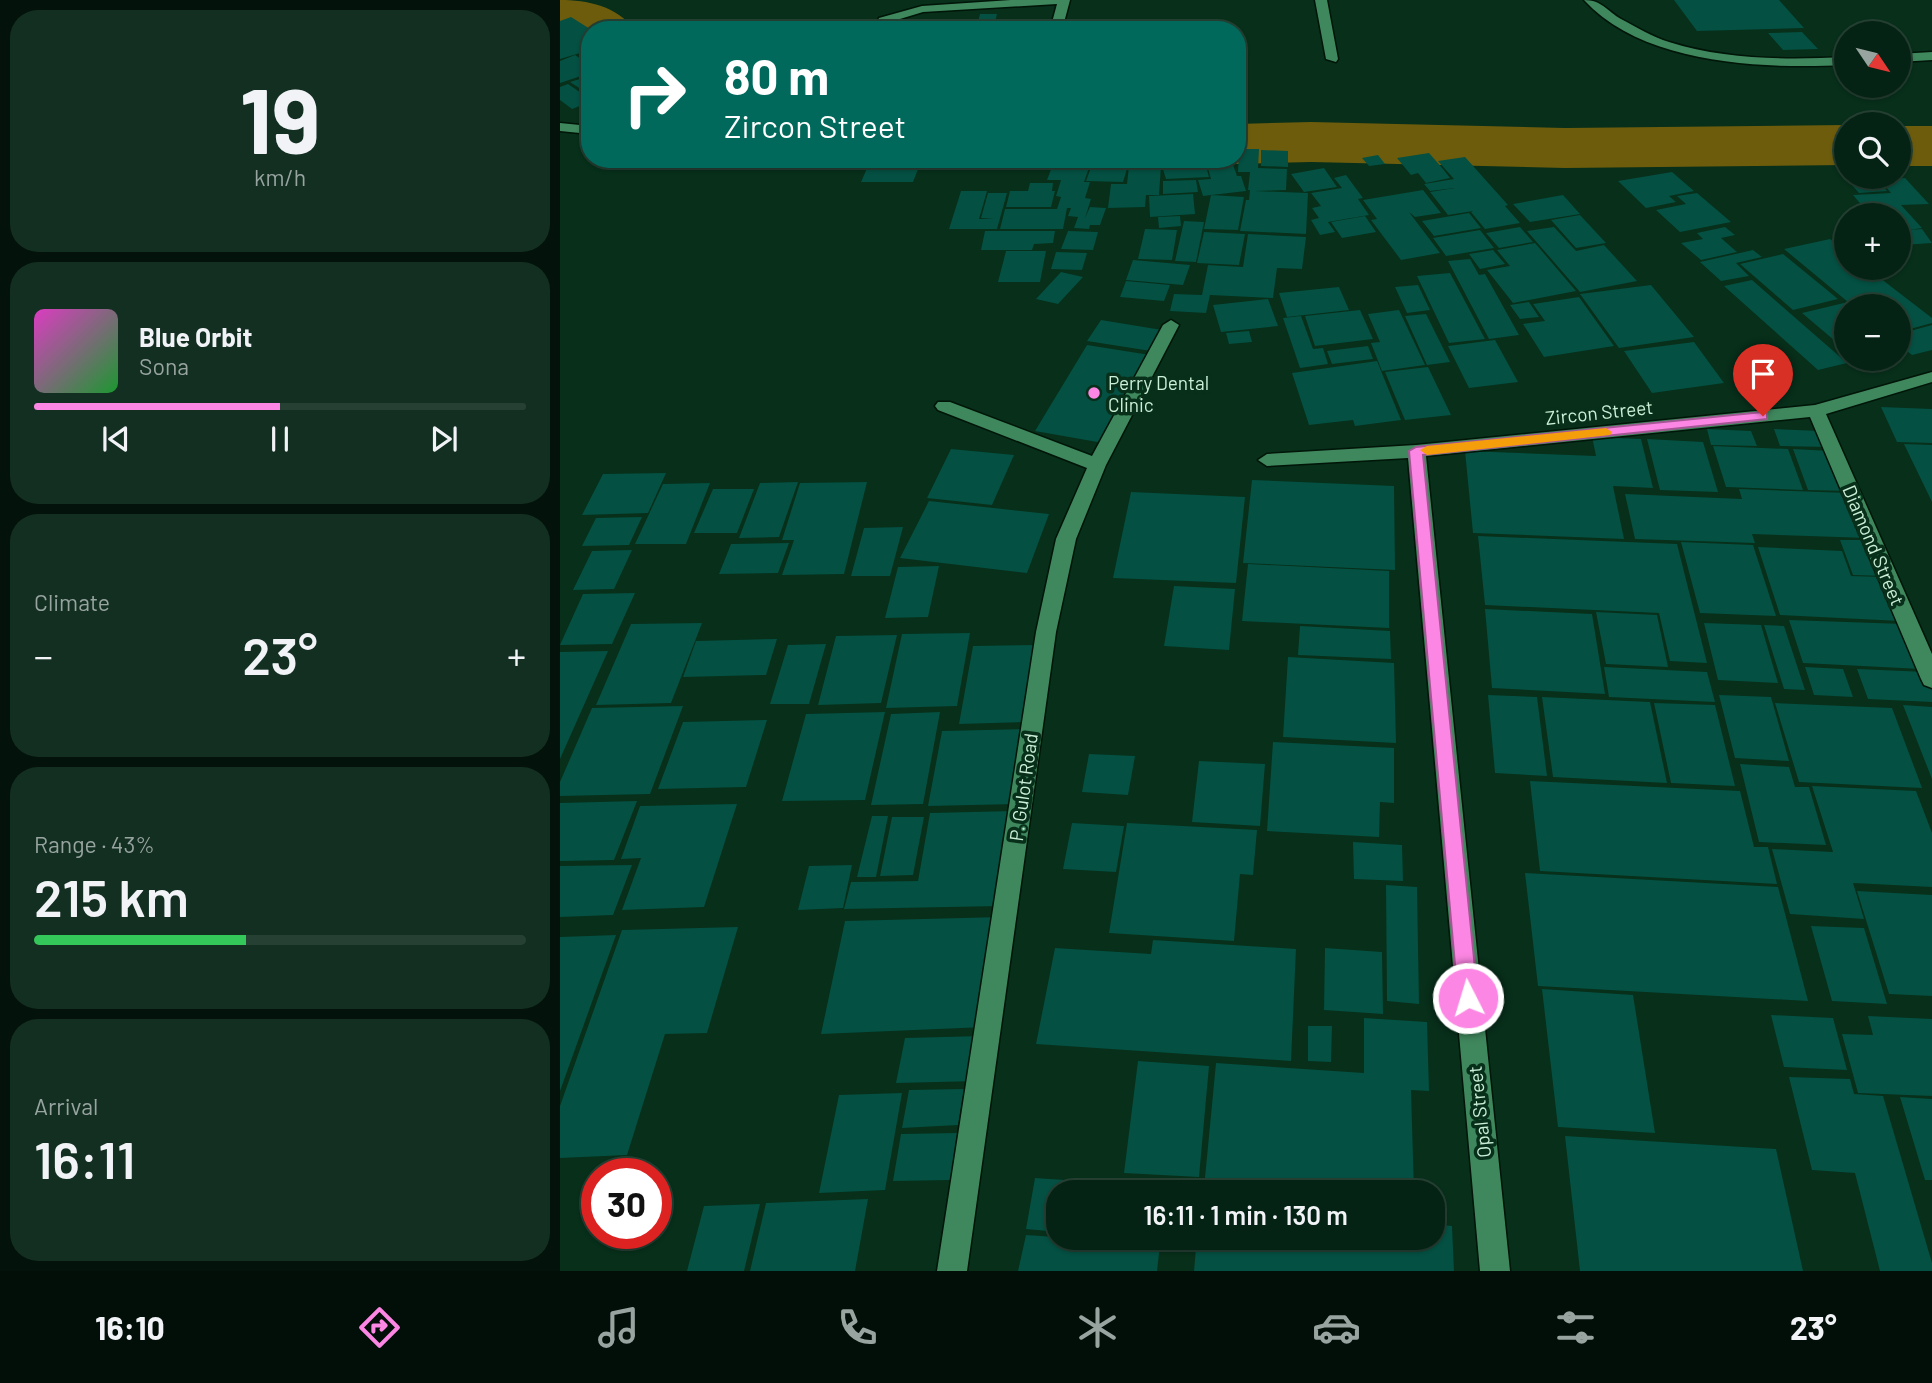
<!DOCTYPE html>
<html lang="en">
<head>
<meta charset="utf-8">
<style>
  :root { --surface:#052314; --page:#132f22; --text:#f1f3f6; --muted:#97a4a0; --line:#264034; --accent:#fc86e3 }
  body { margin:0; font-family:Barlow,sans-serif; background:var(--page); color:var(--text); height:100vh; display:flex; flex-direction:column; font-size:26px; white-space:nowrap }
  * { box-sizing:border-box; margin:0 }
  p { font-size:23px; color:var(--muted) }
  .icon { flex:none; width:38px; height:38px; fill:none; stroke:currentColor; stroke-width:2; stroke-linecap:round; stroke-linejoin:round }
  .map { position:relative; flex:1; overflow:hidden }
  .side { display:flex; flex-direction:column; gap:10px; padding:10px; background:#03130b; width:560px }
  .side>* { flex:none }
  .guide { position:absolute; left:21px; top:21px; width:665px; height:147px; border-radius:28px; box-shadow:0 2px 5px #0004,0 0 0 2px var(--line); background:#00695c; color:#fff; overflow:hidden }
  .needle { width:46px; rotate:125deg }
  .buttons { position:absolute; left:1274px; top:21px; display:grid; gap:14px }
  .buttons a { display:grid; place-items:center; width:77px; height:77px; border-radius:50%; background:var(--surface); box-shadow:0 2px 5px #0004,0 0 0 2px var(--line); font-size:35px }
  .speed { position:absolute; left:21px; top:1158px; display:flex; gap:14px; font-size:35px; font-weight:700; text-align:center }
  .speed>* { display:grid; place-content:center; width:91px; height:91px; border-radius:50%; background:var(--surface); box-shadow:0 2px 5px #0004,0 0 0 2px var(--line); line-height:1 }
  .speed .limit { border:10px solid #d22; background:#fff; color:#111 }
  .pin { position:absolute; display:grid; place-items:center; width:60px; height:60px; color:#fff; margin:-72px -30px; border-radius:50% 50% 50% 0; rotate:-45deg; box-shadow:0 0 7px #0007 }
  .pin .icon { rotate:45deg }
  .me { position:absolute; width:77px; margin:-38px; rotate:355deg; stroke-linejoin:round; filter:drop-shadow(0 0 5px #0008) }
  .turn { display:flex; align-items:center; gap:24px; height:147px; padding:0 28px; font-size:32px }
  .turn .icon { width:91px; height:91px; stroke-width:2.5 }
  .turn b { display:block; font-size:49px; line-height:60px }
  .big { font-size:52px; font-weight:600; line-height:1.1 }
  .side .card { flex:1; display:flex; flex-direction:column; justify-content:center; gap:10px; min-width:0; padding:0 24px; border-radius:28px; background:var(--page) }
  .side .dial { align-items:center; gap:0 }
  .dial b { font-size:91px; line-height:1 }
  .song { display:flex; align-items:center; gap:21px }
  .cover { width:84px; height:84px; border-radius:10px; background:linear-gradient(135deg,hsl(310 70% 55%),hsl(130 70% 35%)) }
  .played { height:7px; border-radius:4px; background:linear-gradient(90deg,var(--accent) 50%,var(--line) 50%) }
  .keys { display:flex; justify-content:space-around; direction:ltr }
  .heat { display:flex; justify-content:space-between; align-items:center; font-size:38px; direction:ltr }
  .charge { height:10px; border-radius:5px; background:linear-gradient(90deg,#34c759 43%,var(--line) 0) }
  .trip { position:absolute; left:486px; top:1180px; width:399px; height:70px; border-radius:28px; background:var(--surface); box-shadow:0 2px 5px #0004,0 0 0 2px var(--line); font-weight:600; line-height:70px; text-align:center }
  .tabs { display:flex; height:112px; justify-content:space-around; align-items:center; background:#020e08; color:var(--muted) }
  .tabs .icon { width:49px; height:49px }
  .tabs .on { color:var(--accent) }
  .tabs b { font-size:32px; color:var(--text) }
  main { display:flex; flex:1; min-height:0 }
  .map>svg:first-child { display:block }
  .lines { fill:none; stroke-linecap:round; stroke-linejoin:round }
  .river { fill:#6d5c0c; fill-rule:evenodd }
  .building { fill:#045042 }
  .minor-casing { stroke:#011508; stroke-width:3 }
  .minor { fill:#3f875d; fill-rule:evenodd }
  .route { fill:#fc86e3; stroke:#a45794; stroke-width:2 }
  .slow { fill:#f59e0b }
  .poi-dot { fill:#fc86e3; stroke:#072f1a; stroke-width:2.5 }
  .labels { text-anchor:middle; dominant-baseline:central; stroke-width:7; stroke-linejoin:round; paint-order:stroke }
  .poi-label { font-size:19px; fill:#cbefd7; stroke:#072f1a; text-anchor:start }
  .street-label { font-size:19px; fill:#cbefd7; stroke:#072f1a }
</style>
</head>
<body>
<main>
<section class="side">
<div class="card dial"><b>19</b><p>km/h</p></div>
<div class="card">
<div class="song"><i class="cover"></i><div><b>Blue Orbit</b><p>Sona</p></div></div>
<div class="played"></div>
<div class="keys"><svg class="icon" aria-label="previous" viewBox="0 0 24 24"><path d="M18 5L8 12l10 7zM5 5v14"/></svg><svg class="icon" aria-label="pause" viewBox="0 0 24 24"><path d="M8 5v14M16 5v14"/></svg><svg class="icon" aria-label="next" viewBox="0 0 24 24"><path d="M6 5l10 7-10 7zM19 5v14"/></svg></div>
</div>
<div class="card"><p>Climate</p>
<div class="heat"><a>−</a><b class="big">23°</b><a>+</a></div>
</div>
<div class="card"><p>Range · 43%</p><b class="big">215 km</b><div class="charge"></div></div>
<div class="card"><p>Arrival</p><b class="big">16:11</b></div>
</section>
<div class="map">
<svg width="1372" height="1271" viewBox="0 0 1372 1271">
  <rect width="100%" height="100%" fill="#072f1a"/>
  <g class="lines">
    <path class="river" d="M0,0C27,0 58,6 74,30H30V43L26,42L0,30Z
      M751,122L1005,128L1286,125V165L1005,168L751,162L677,164L659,159H677V124Z
      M1339,126H1372V166H1339Z"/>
  </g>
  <path class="building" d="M1114,0H1219L1244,28L1137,31Z
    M420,14H437L434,26H417Z
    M11,17L30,29V50L0,59V21Z
    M1242,32L1258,49L1223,50L1208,33Z
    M15,55L30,65V73L0,83V61Z
    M30,76V95L10,82Z
    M8,84L30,99V102L12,109L0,100V87Z
    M679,149H699L698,168L727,169L726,190L695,191L748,193L746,234L680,231L686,200H689L690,190H688L690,172H678Z
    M701,150L728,151V167L701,166Z
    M869,153L883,169L890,178L866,183L858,173L851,175L837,158Z
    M818,155L825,164L809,166L802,158Z
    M905,157L948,205L945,206L960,223L925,229L911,212L913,211L888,215L870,192L895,188L870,191L864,184L894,179L878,161Z
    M311,159H362L353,182H301Z
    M495,159H532L524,182H530L525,198L531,199L525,218L530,207L546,208L540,225H530L529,229L514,228L518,217L508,216L511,208H507L503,229H440L445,209H497L501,197L496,196L501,180H487Z
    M534,159H570L563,182L526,181Z
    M613,159H644L649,177L606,179L601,163L612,162L616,169Z
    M671,159L677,176H681L686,191L643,196L638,180L651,179L646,161Z
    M569,166H601L599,195H586L585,207L548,208L551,184H567Z
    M764,168L777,187L744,192L731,174Z
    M1112,172L1134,191L1109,196L1116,202L1086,208L1058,181Z
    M786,175L803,198L798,199L809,215L768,222L775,232L760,235L751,220L759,218L752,208L761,206L751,193L782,188L774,178Z
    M1345,178L1369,204L1341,205L1362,228L1349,230L1362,229L1372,243L1343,245L1339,240V215H1310L1293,195L1331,193L1320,180Z
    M636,180L638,192L603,194V181Z
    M1319,182L1327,191L1299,193L1291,184Z
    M470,183H493L492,191H495L491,207H446L450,191H468Z
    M863,190L881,213L855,217L849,212L880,253L841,260L811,220L817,219L803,200Z
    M401,191H427L419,219H434L421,218L428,193H447L437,229H389Z
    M1137,193L1171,222L1120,232L1096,210L1126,204L1117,196Z
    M633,194L635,214L590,217L589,196Z
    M651,195L684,197L678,230L644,229Z
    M1003,195L1020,214L970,222L953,204Z
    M909,213L921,228L874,236L862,221Z
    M1020,215L1046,243L1016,248L991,220Z
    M620,216L621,226L599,228L598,217Z
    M805,216L816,232L782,238L771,222Z
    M624,221L644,222L636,262L615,261Z
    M960,227L973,242L939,248L926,233Z
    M994,227L1016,251L1044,245L1077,281L1020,292L967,231Z
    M1165,227L1175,235L1161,238L1177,252L1141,260L1121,243L1143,239L1137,233Z
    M585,229L617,230L612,260L578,259Z
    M920,230L934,248L886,256L873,238Z
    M425,231H495L493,243L474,244L472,250H421Z
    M508,231L538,232L533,250L501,249Z
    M644,232L685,234L679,265L637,263Z
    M688,234L746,237L742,269L717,268L713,298L650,295L646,313L610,311L614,294L642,295L648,265L683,267Z
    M1270,239L1286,251V268H1307L1372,318V323L1339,332V306H1286V345L1281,346L1242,313L1288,302L1224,249Z
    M975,243L1016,291L953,303L927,270L950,266L937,250Z
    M933,250L945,264L920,269L909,254Z
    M1193,250L1202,257L1176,263L1189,276L1161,281L1140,262Z
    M446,251H486L480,282H438Z
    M496,252L527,253L522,270L491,269Z
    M1223,254L1278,299L1233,310L1180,264Z
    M910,259L919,275L925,274L959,335L929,339L888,261Z
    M573,260L630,265L623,285L566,280Z
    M501,272L523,277L498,304L476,299Z
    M890,273L925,339L889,343L857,276Z
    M1192,280L1287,363L1258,370L1164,286Z
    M566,281L610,285L604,301L560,297Z
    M858,285L870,310L847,313L835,287Z
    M1091,285L1134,337L1059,348L1020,294Z
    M779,287L789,310L727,317L719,293Z
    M1019,297L1054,346L984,357L963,324L985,321L973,304Z
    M708,299L718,326L661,332L653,305Z
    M969,302L979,317L960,319L950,305Z
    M800,310L813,339L755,346L745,316Z
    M839,310L865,365L822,371L811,343L820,342L808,314Z
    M866,314L890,362L867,365L845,316Z
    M741,316L753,349L763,348L768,364L740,368L723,318Z
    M541,320L602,330L591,351L527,341Z
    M1372,325V350L1352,355L1339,345V334Z
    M689,331L692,342L669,344L666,333Z
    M935,340L958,382L909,388L888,346Z
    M1134,342L1164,383L1092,393L1064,351Z
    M527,345L590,355L543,443L475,431Z
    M808,346L813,359L772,364L767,351Z
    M1296,359H1333V360L1305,367Z
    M817,361L841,420L795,426L793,420L749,425L732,373Z
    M868,367L891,415L845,420L825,372Z
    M1321,407L1372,409V443L1337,442Z
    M1147,429L1191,431L1197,446L1151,445Z
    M1214,429L1260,431L1267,447L1220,446Z
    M1032,437L1081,439L1093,488L1053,486L1064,539L913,533L905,451L1036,456Z
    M1087,439L1143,442L1158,492L1100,490Z
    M1344,444L1372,445V502Z
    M1153,446L1228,449L1243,490L1166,487Z
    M391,449L454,455L432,505L367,498Z
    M1233,449L1271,451L1288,491L1248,490Z
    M106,473L88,513L22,515L43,474Z
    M692,480L834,486L835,570L683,563Z
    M238,482L219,537L179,538L200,483Z
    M307,482L284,574L222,575L234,540H222L240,483Z
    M150,483L126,544H75L103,484Z
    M153,489H194L177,533H134Z
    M1179,489L1289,493L1308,538L1192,534L1195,543L1075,539L1065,494L1182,499Z
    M571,492L685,497L676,583L553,578Z
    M369,501L489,514L467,573L340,558Z
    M82,517L69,545L22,546L36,518Z
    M343,527L330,576H291L304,528Z
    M918,536L1117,544L1147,663L1110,661L1099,613L925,605Z
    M1280,540H1311L1326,576L1293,575Z
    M1121,542L1193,545L1216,616L1140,613Z
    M229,543L218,573L159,574L171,544Z
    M1198,547L1282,551L1291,576L1322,577L1340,621L1220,615Z
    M72,550L54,589L13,590L32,551Z
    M688,564L829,571V628L682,621Z
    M379,566L368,617L325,618L338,567Z
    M614,586L675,589L669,650L604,646Z
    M75,593L52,644L0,645L23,594Z
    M925,609L1032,614L1045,694L932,688Z
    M1036,612L1097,615L1108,667L1046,664Z
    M1229,620L1344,624L1361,669L1243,663Z
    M142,623L111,703L36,705L71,624Z
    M1144,623L1201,625L1218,683L1158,680Z
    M1204,625L1224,626L1245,690L1224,689Z
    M740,626L830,631L831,659L738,655Z
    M410,633L397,706L326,708L342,634Z
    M337,635L321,703L258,705L276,636Z
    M217,639L206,675L123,677L136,641Z
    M266,644L249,704H210L228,645Z
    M479,645L469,722L399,724L413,646Z
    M48,651L0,759V652Z
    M728,657L834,663L836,743L723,737Z
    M1044,667L1147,672L1155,702L1049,697Z
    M1245,667L1283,669L1293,697L1254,695Z
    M1297,669L1367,672L1372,685V702L1308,699Z
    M928,695L977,697L987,776L935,773Z
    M1159,695L1211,697L1229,761L1175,758Z
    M982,697L1090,702L1107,783L993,777Z
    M1094,703L1155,705L1175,786L1111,783Z
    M1215,703L1332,708L1362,788L1239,782Z
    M1343,705L1372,707V779Z
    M123,706L90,794L0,796V782L32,708Z
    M325,712L305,800L222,801L246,714Z
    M380,712L363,804L311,805L331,714Z
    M207,720L186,787L98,789L123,722Z
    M466,729L457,804L368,806L382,731Z
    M713,742L834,748V803L820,802L819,837L707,831Z
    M529,754L575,756L568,795L522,792Z
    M639,761L705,764L700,826L632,822Z
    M1180,764L1229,767L1235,787H1249L1266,845L1199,842Z
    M970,781L1180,791L1194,847H1208L1217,884L980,871Z
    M1252,786L1356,791L1372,833V887L1293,883L1304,919L1230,914L1212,849L1273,852Z
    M77,801L54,860L0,861V803Z
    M177,804L144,907L62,910L81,858L61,859L80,806Z
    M454,811L441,906L284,909L291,882L358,881L370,813Z
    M312,816H328L316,877H297Z
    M332,817H364L353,875L320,876Z
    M512,823L564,826L556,872L503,869Z
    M567,823L697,830L693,875L680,874L674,941L549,933Z
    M793,842L842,845L843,881L794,879Z
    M72,865L53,915L0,917V866Z
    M292,865L283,908L238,910L249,866Z
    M965,873L1218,887L1248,1001L978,986Z
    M826,885L857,887L859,1004L827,1001Z
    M1297,891L1372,895V996L1329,994Z
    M442,917L425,1027L261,1034L285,921Z
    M1251,926L1304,928L1327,1004L1272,1001Z
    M178,927L147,1033L105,1034L67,1155L0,1158V1106L62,930Z
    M56,935L0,1091V937Z
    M593,940L736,949L731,1061L476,1044L495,948L591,954Z
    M765,948L822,952L823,1014L764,1010Z
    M982,989L1073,995L1095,1133L998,1127Z
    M1211,1015L1273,1018L1287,1070L1224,1067Z
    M1308,1016L1372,1019V1096L1298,1093L1282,1034L1313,1035Z
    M804,1018L867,1022L869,1091L851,1090L854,1192H696L644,1188L656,1063L804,1073Z
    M748,1026H772L771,1062L748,1061Z
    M423,1036L418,1081L336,1083L345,1038Z
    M578,1061L649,1066L639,1177L564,1173Z
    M1229,1077L1290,1079L1294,1094L1323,1096L1372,1263V1271H1320L1295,1173L1252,1170Z
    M404,1089L398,1125L342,1128L349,1090Z
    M342,1093L325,1190L259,1193L279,1095Z
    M1340,1097L1372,1099V1180H1365Z
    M397,1133L390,1180L333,1181L341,1134Z
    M1005,1136L1216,1149L1243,1271H1020Z
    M475,1178L607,1187V1192H499V1232L466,1229Z
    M308,1199L295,1271H190L206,1203Z
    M200,1204L184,1271H127L144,1206Z
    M873,1224L892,1226L894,1271H634L637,1237H873Z
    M466,1235L600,1244L597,1271H458Z"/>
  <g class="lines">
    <defs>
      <path id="minor" d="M451,0H510L502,30H490L497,4L363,12L330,22L348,30H331L317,23L319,18L362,6Z
        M755,0H767L778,59L776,62L766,59Z
        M1024,0C1042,0 1047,11 1061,19C1076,27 1093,37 1109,42C1166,60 1228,60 1286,57V65C1205,69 1083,65 1024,0Z
        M1372,52V60L1339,62V54Z
        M0,123L30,126V134L0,131Z
        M611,320L619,325L546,465L516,539L496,632L407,1271H377L476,632L496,539L527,468L378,410L375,406L378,402H390L532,456L603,325Z
        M1372,372V382L1266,414L1372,654V688L1364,685L1361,679L1250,417L866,456L950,1271H920L848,458L707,466L698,460L707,454L856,445L1255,405Z"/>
    </defs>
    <use href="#minor" class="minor-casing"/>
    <use href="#minor" class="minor"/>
  </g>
  <path class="route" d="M1203,412L1207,413V419L863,455L918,998L915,1005L908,1008L901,1005L898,998L849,451L856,447Z"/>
  <path class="slow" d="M1046,428L1052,432L1050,435L867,455L860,450L867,446Z"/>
  <circle class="poi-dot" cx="534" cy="393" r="7"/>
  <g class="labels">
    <g class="poi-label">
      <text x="548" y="382">Perry Dental<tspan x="548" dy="22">Clinic</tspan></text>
    </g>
    <g class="street-label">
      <text transform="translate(1039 412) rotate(-6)">Zircon Street</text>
      <text transform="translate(1314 545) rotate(67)">Diamond Street</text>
      <text transform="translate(463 787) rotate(-82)">P. Gulot Road</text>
      <text transform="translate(919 1112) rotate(-96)">Opal Street</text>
    </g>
  </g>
</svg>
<div class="buttons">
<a><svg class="needle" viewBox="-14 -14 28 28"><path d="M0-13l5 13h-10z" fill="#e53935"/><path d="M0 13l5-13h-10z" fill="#97a4a0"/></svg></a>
<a><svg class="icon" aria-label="search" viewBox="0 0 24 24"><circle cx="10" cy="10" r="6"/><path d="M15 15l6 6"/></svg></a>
<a>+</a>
<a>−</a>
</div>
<div class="speed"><div class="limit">30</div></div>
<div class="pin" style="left:1203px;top:416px;background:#d93025"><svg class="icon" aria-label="arrive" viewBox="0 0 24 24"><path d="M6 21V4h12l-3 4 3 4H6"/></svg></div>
<svg class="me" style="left:908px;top:998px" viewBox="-20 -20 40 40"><circle r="17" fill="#fc86e3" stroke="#fff" stroke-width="3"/><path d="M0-11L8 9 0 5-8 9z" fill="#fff"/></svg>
<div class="trip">16:11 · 1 min · 130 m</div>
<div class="guide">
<div class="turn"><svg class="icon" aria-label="right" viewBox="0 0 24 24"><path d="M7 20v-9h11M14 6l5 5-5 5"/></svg><div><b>80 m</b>Zircon Street</div></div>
</div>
</div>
</main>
<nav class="tabs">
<b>16:10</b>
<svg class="icon on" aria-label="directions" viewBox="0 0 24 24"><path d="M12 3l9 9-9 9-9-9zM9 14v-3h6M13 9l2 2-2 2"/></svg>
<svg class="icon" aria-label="music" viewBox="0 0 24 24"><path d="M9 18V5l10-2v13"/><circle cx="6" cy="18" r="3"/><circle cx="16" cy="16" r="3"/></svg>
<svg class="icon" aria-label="phone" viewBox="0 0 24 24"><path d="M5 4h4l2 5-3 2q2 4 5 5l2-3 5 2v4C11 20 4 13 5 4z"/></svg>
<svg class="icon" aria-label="climate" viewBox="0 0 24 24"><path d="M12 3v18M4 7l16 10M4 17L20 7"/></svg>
<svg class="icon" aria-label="car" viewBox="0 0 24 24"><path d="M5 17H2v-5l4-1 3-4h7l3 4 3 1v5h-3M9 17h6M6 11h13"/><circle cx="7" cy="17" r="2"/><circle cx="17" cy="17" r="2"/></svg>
<svg class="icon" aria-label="filters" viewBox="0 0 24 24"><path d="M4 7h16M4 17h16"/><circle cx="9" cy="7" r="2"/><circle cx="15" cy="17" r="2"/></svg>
<b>23°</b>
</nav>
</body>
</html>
